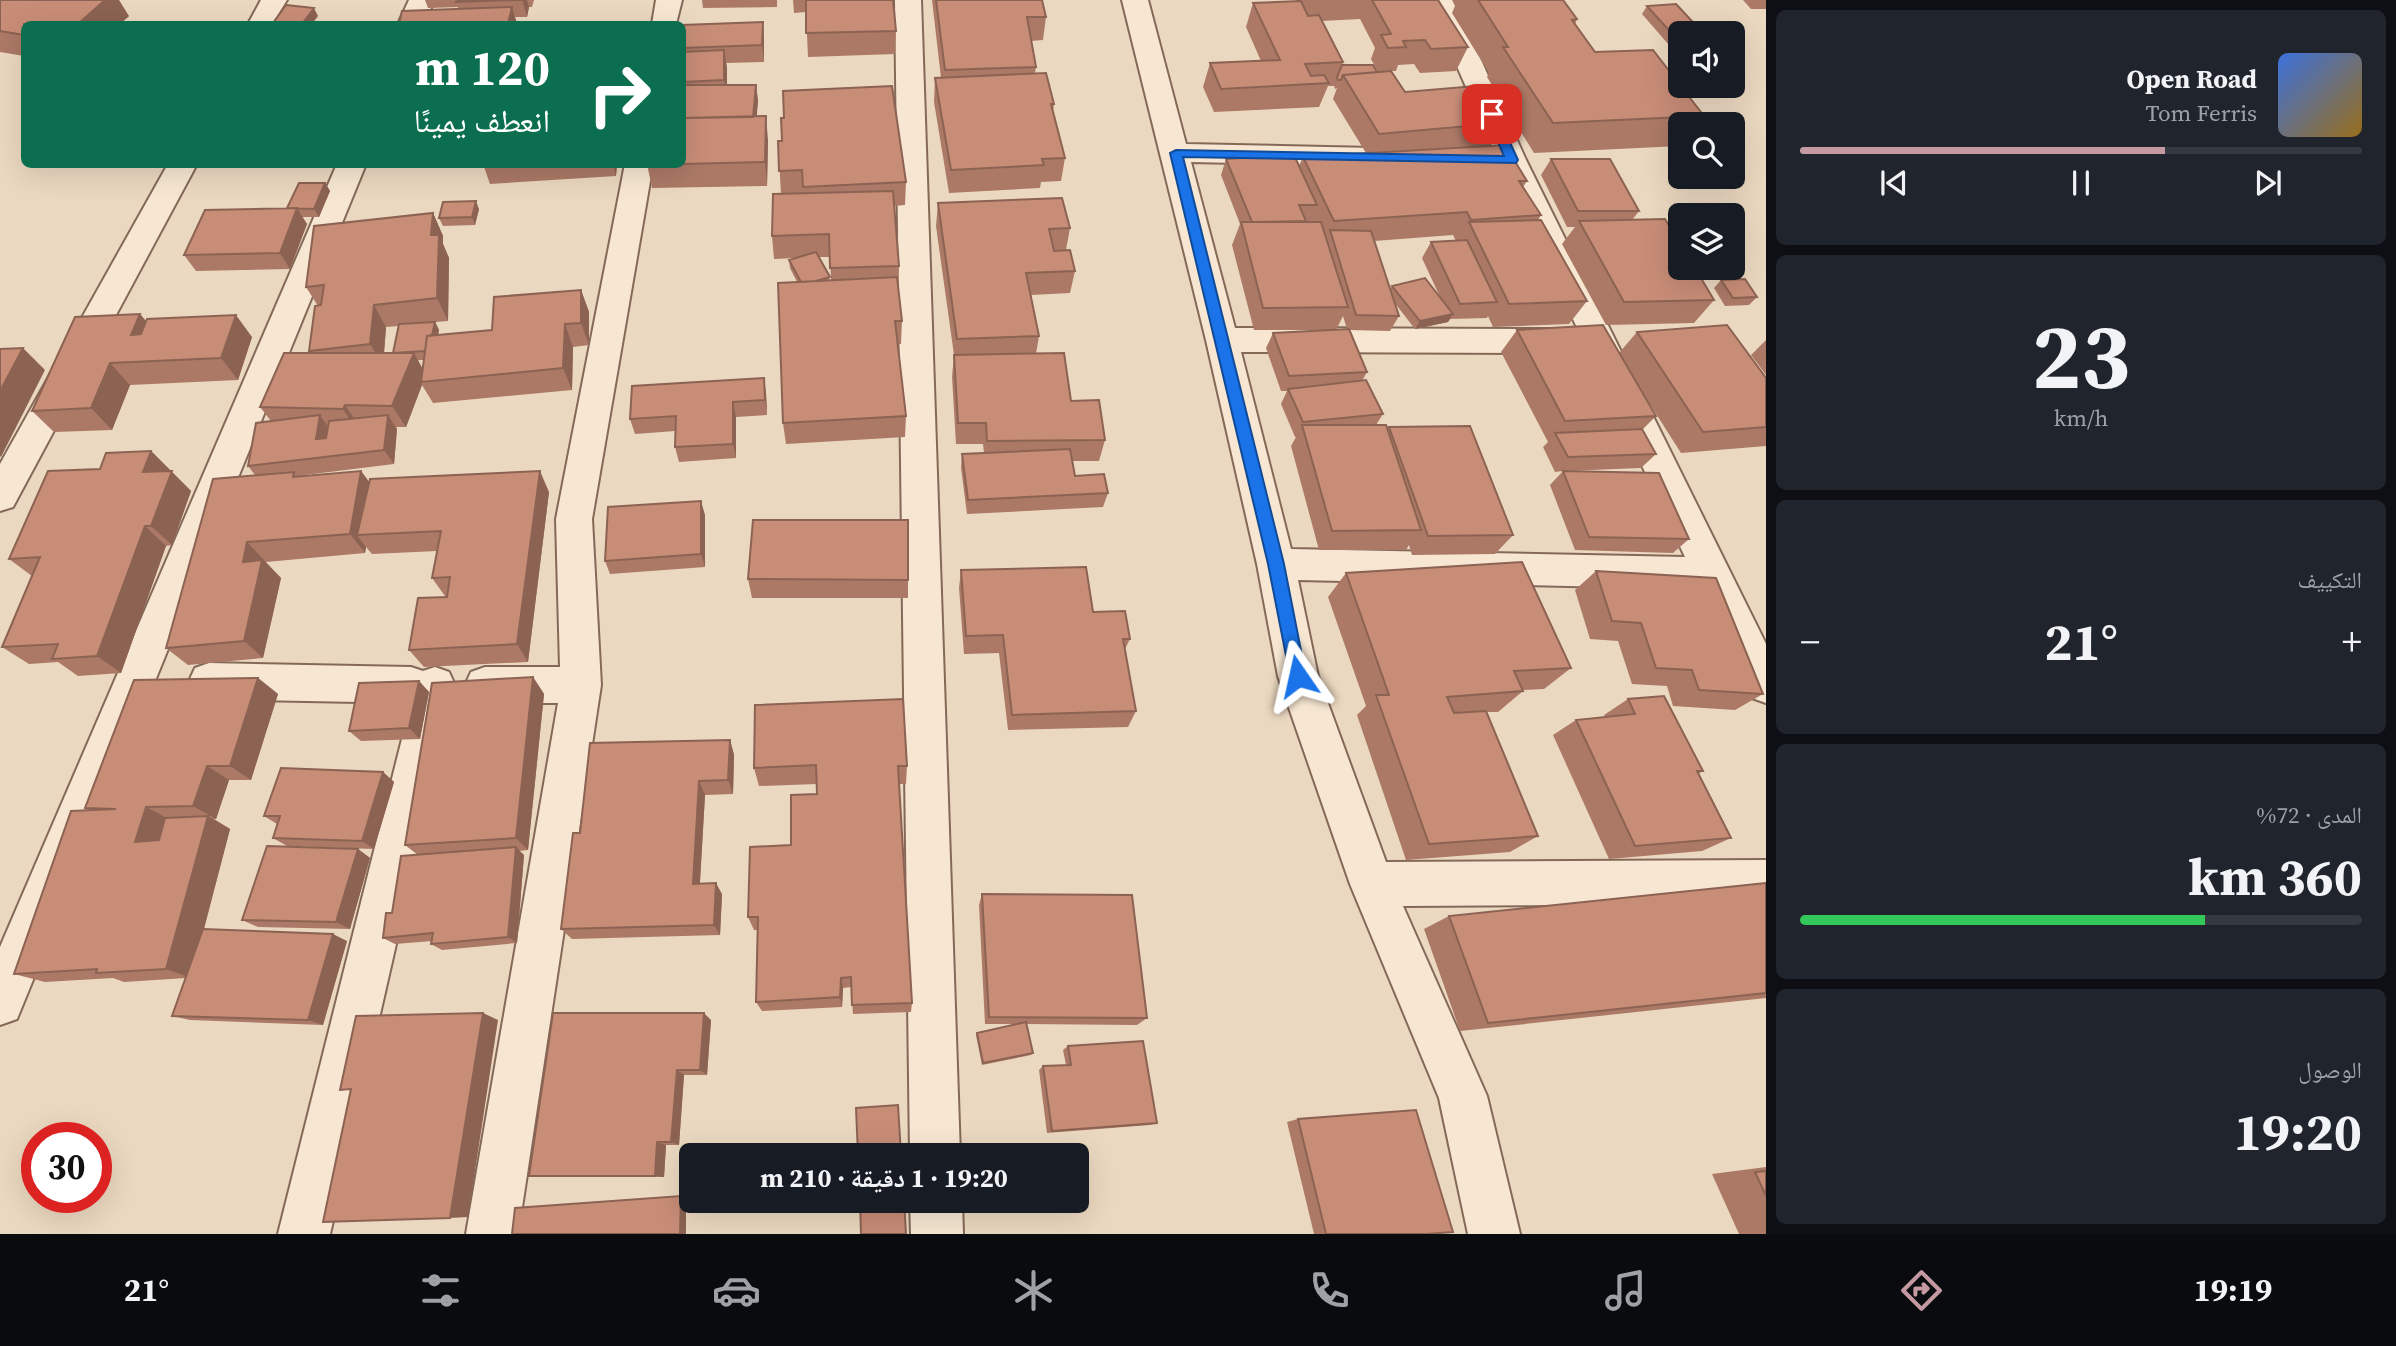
<!DOCTYPE html>
<html lang="ar">
<head>
<meta charset="utf-8">
<style>
  :root { --surface:#171b24; --page:#20242c; --text:#f1f3f6; --muted:#9ea1a6; --line:#363941; --accent:#c599a2 }
  body { margin:0; font-family:"Source Serif 4","Noto Naskh Arabic",serif; background:var(--page); color:var(--text); direction:rtl; height:100vh; display:flex; flex-direction:column; font-size:26px; white-space:nowrap }
  * { box-sizing:border-box; margin:0 }
  p { font-size:23px; color:var(--muted) }
  .icon { flex:none; width:38px; height:38px; fill:none; stroke:currentColor; stroke-width:2; stroke-linecap:round; stroke-linejoin:round }
  .map { position:relative; flex:1; overflow:hidden; direction:ltr }
  .details { display:flex; flex-direction:column; gap:10px; padding:10px; background:#0d0f14; width:630px }
  .details>* { flex:none }
  .top-card { position:absolute; left:21px; top:21px; width:665px; height:147px; border-radius:10px; box-shadow:0 7px 28px #0002; direction:rtl; background:#0b6e4f; color:#fff; overflow:hidden }
  .controls { position:absolute; left:1668px; top:21px; display:grid; gap:14px }
  .controls a { display:grid; place-items:center; width:77px; height:77px; border-radius:10px; background:var(--surface); box-shadow:0 7px 28px #0002; font-size:35px }
  .speed { position:absolute; left:21px; top:1122px; display:flex; gap:14px; font-size:35px; font-weight:700; text-align:center }
  .speed>* { display:grid; place-content:center; width:91px; height:91px; border-radius:50%; background:var(--surface); box-shadow:0 7px 28px #0002; line-height:1 }
  .speed .limit { border:10px solid #d22; background:#fff; color:#111 }
  .pin { position:absolute; display:grid; place-items:center; width:60px; height:60px; color:#fff; margin:-30px; border-radius:14px; box-shadow:0 4px 10px #0006 }
  .me { position:absolute; width:77px; margin:-38px; rotate:349deg; stroke-linejoin:round; filter:drop-shadow(0 0 5px #0008) }
  .turn { display:flex; align-items:center; gap:24px; height:147px; padding:0 21px; font-size:32px }
  .turn .icon { width:91px; height:91px; stroke-width:2.5 }
  .turn b { display:block; font-size:49px; line-height:60px }
  .big { font-size:52px; font-weight:700; line-height:1.1 }
  .details .widget { flex:1; display:flex; flex-direction:column; justify-content:center; gap:10px; min-width:0; padding:0 24px; border-radius:10px; background:var(--page) }
  .details .dial { align-items:center; gap:0 }
  .dial b { font-size:91px; line-height:1 }
  .song { display:flex; align-items:center; gap:21px }
  .cover { width:84px; height:84px; border-radius:10px; background:linear-gradient(135deg,hsl(220 70% 55%),hsl(40 70% 35%)) }
  .played { height:7px; border-radius:4px; background:linear-gradient(90deg,var(--accent) 65%,var(--line) 65%) }
  .keys { display:flex; justify-content:space-around; direction:ltr }
  .heat { display:flex; justify-content:space-between; align-items:center; font-size:38px; direction:ltr }
  .charge { height:10px; border-radius:5px; background:linear-gradient(90deg,#34c759 72%,var(--line) 0) }
  .trip { position:absolute; left:679px; top:1143px; width:410px; height:70px; border-radius:10px; background:var(--surface); box-shadow:0 7px 28px #0002; font-weight:700; line-height:70px; text-align:center; direction:rtl }
  .dock { display:flex; height:112px; justify-content:space-around; align-items:center; background:#090b0e; color:var(--muted) }
  .dock .icon { width:49px; height:49px }
  .dock .on { color:var(--accent) }
  .dock b { font-size:32px; color:var(--text) }
  main { display:flex; flex:1; min-height:0 }
  .map>svg:first-child { display:block }
  .lines { fill:none; stroke-linecap:round; stroke-linejoin:round }
  .minor-casing { stroke:#846959; stroke-width:4 }
  .minor { fill:#f7e7d2; fill-rule:evenodd }
  .wall { fill:#ac7966; fill-rule:evenodd }
  .shaded-wall { fill:#8c6353 }
  .building { fill:#c88d77; stroke:#8c6353; stroke-width:2 }
  .route { fill:#1a73e8; stroke:#114b97; stroke-width:2 }
</style>
</head>
<body>
<main>
<section class="details">
<div class="widget">
<div class="song"><i class="cover"></i><div><b>Open Road</b><p>Tom Ferris</p></div></div>
<div class="played"></div>
<div class="keys"><svg class="icon" aria-label="previous" viewBox="0 0 24 24"><path d="M18 5L8 12l10 7zM5 5v14"/></svg><svg class="icon" aria-label="pause" viewBox="0 0 24 24"><path d="M8 5v14M16 5v14"/></svg><svg class="icon" aria-label="next" viewBox="0 0 24 24"><path d="M6 5l10 7-10 7zM19 5v14"/></svg></div>
</div>
<div class="widget dial"><b>23</b><p>km/h</p></div>
<div class="widget"><p>التكييف</p>
<div class="heat"><a>−</a><b class="big">21°</b><a>+</a></div>
</div>
<div class="widget"><p>المدى · 72%</p><b class="big">360 km</b><div class="charge"></div></div>
<div class="widget"><p>الوصول</p><b class="big">19:20</b></div>
</section>
<div class="map">
<svg width="1766" height="1234" viewBox="0 0 1766 1234">
  <rect width="100%" height="100%" fill="#ebd8c0"/>
  <g class="lines">
    <defs>
      <path id="minor" d="M261,0H287L272,24H248Z
        M409,0H435L423,24H398Z
        M656,0H682L676,24H652Z
        M895,0H921L960,1155H910Z
        M1122,0H1148L1186,144L1373,148L1383,151L1387,157L1383,163L1373,166L1191,162L1235,328L1560,329L1571,333L1576,341L1571,349L1560,353L1241,352L1291,549L1685,557L1498,160L1428,0H1454L1526,160L1766,644V703L1752,698L1700,589L1298,580L1318,676L1386,862L1766,860V904L1403,906L1487,1096L1520,1234H1468L1439,1098L1350,884L1278,676L1257,564L1206,340Z
        M168,164H197L13,507L0,511V464Z
        M337,164H366L17,1019L0,1025V947Z
        M625,164H653L592,519L601,685L518,1234H466L558,703H485L471,698L465,685L471,672L485,667H560L556,519Z
        M209,663L411,667L423,671L435,667L449,672L455,685L330,1234H278L411,703L209,699L195,694L189,681L195,668Z
        M910,1200H962L963,1234H911Z"/>
    </defs>
    <use href="#minor" class="minor-casing"/>
    <use href="#minor" class="minor"/>
  </g>
  <path class="wall" d="M0,0L129,16L120,24H24V56L0,52Z
    M425,0H534L532,7H529L527,17H515L517,24L458,9V7L428,8Z
    M702,0H777V7L703,8Z
    M793,0H893L896,31L895,54L808,57L806,12L794,13Z
    M932,0H1042L1046,17L1043,40L1031,41L1036,67L1035,73L1054,104L1053,112L1065,158L1061,181L1041,182L1040,188L949,193L934,102L935,78H941Z
    M1296,0H1438L1468,47L1456,71L1420,73L1414,64L1398,65L1396,71H1391L1405,92L1502,123L1489,146L1527,181L1523,187L1541,215L1538,220L1587,301L1569,324L1493,327L1488,316L1487,318L1450,319L1448,322L1415,329L1394,302L1399,316L1390,331L1349,330L1367,372L1362,381L1383,414L1376,425L1388,429L1389,427L1513,535L1495,554L1412,555L1409,545L1406,550H1319L1291,446L1296,437H1295L1281,404L1287,391H1281L1266,348L1273,333L1332,330H1254L1232,245L1240,224L1221,175L1226,159L1299,166L1303,157L1366,153L1333,99L1337,88L1335,89L1334,86H1328L1319,107L1214,112L1203,87L1210,63L1261,61L1246,27L1253,3L1296,1ZM1360,19L1375,48L1371,59L1378,72L1342,65L1343,62L1322,21ZM1453,235L1456,241L1431,242L1422,258L1440,297L1392,286L1390,289L1374,241ZM1343,316L1347,329L1336,330Z
    M1452,0H1563L1577,19L1575,24L1595,52L1704,116L1698,124H1680V146L1534,153L1487,77L1489,73L1452,13L1455,6Z
    M1743,0H1766V9H1751Z
    M1647,6L1680,33V44L1669,45L1642,14Z
    M763,22L764,39V62L726,63L727,85H756L758,101L756,117L768,140L767,186L652,188L647,164H682V25Z
    M778,141L906,182L905,205L894,206L899,266L898,289L902,321L901,344H898L906,416L905,437L786,444L783,423L797,282L790,268L789,260L796,258L774,259L772,236L781,194ZM819,257H830L831,280H830Z
    M1551,159L1639,211L1632,220L1714,300L1694,323L1606,325L1562,244L1575,227H1567L1541,175Z
    M483,164H617L616,176L490,184Z
    M325,183L330,191L319,217H302L307,224L290,269L196,271L184,255L287,208Z
    M938,203L1070,228L1066,250L1075,271L1070,293L1031,295L1039,336L1036,354L1071,401L1105,440L1099,461H1072L1075,476L1108,493L1103,507L967,514L961,468L962,454L984,453L983,444H956L952,377L954,355L936,226Z
    M479,209L475,225L443,226L439,218Z
    M433,213L443,236V244L449,258L448,321L435,322L439,330L438,335L492,330L581,290L589,312V345L573,347L572,390L433,403L422,385L406,427H396L397,429L394,464L297,476L361,471L369,482L549,492L528,662L424,667L409,650L445,596L432,578L437,551L372,554L366,547L365,553L266,562L265,563L281,578L263,658L188,665L166,648L255,475L248,466L271,421L260,407L310,353L309,351L318,306L306,287ZM399,326L393,353H384L386,327ZM418,360H424L422,368Z
    M1721,280L1757,297L1749,305L1725,306L1714,288Z
    M140,314L146,321L252,337L238,380L130,385L112,430L54,432L32,411Z
    M1517,330L1619,353L1637,332L1766,378V446L1681,453L1646,398L1656,416L1642,430L1656,454L1641,468L1566,471L1689,539L1673,553L1575,550L1550,485L1563,471L1555,472L1543,447L1548,442L1501,352Z
    M1766,340V375L1751,355Z
    M766,393L767,415L736,417V458L679,462L675,447V431L635,434L630,419Z
    M151,451L191,491L172,545L166,546L121,673L78,676L58,662L29,664L2,647L32,576L9,559L100,469Z
    M705,515V567L610,574L605,561Z
    M961,570L1093,612L1130,639L1125,649L1136,711L1128,727L1008,730L999,653L964,654L959,588Z
    M1596,571L1763,694L1735,710L1673,706L1667,686L1632,684L1618,641L1590,639L1575,590Z
    M1346,573L1571,668L1544,689L1522,690L1523,691L1498,712H1487L1538,836L1510,852L1406,860L1357,715L1366,706L1328,597Z
    M748,579L908,580V598H752Z
    M533,677L544,694L528,850L519,851L524,855L517,943L442,950L431,944L432,941L395,944L383,938L418,855L405,845Z
    M258,678L278,694L251,780H229L216,819H214L230,829L204,929L347,941L323,1025L190,1020L172,1016L186,978L124,982L113,978L45,982L14,974L90,810L85,808Z
    M419,681L429,692L420,739L361,741L349,731Z
    M1628,699L1703,771L1698,774L1731,838L1702,851L1609,859L1553,735L1576,720L1605,717L1604,715Z
    M755,705L907,766L906,784H899L912,1003L911,1012L853,1014L851,987L843,988L842,1007L762,1011L756,1002L757,930H754L748,917L791,845L817,794V784L759,786L754,768Z
    M730,740L734,755L733,794L705,795L700,884L722,894L720,935L572,939L561,929L580,833Z
    M383,772L394,782L374,849L287,846L273,838L277,824L264,816Z
    M358,849L370,858L350,929L258,927L242,920Z
    M1766,883V998L1460,1031L1424,929L1449,916Z
    M982,894L1147,1018L1137,1025L1026,1024L1033,1053L1031,1055L982,1065L976,1035L977,1033L1017,1024H985L979,905Z
    M711,1020L707,1075H684L679,1145H666L664,1177H543L529,1176Z
    M1068,1046L1157,1123L1150,1125L1047,1133L1039,1070L1043,1066L1066,1065L1063,1050Z
    M1298,1119L1427,1234H1314L1287,1122Z
    M1766,1167V1234H1739L1712,1174Z"/>
  <path class="shaded-wall" d="M105,0H119L129,16L120,24H78Z
    M522,0H527L529,7L527,17Z
    M512,7L517,24H508Z
    M314,8L318,16L312,24H302Z
    M763,22L764,39V62L762,45Z
    M724,50L727,67V97L724,80Z
    M756,85L758,101L755,138L753,122Z
    M766,116L768,140L767,186L765,162Z
    M613,164H617L616,176Z
    M325,183L330,191L319,217L314,209Z
    M476,201L479,209L475,225L472,217Z
    M297,208L307,224L290,269L280,253Z
    M433,213L443,236V244L449,258L448,321L437,298L431,235Z
    M581,290L589,312V345L581,323Z
    M374,305L386,327L383,366L370,344Z
    M140,314L158,337L131,335Z
    M1453,314L1448,322L1415,329L1420,321Z
    M236,315L252,337L238,380L221,358Z
    M435,322L439,330L433,359L429,351Z
    M565,324L573,347L572,390L563,368Z
    M23,348L45,370L1,457L0,456V391Z
    M414,353L426,375L421,382L422,385L406,427L392,406Z
    M110,363L130,385L112,430L91,408Z
    M764,378L766,393L767,415L765,400Z
    M733,402L736,417V458L733,444Z
    M345,405L359,426L357,430L343,409Z
    M320,415L330,430L327,454L316,439Z
    M388,415L397,429L394,464L384,450Z
    M151,451L191,491L172,545L151,526L143,472Z
    M361,471L376,491L357,535L366,547L365,553L350,534Z
    M540,471L549,492L528,662L517,644Z
    M701,501L705,515V567L701,554Z
    M145,526L166,546L121,673L97,656Z
    M247,542L281,578L263,658L244,641L243,562Z
    M533,677L544,694L528,850L516,838Z
    M258,678L278,694L251,780L230,766Z
    M419,681L429,692L420,739L409,728Z
    M730,740L734,755L733,794L728,780Z
    M207,766L229,780L216,819L193,806Z
    M383,772L394,782L374,849L362,841Z
    M699,781L705,795L699,895L693,884Z
    M146,807L171,820L160,854L135,842Z
    M208,816L230,829L191,978L166,969Z
    M516,847L524,855L517,943L508,937Z
    M358,849L370,858L350,929L336,922Z
    M716,883L722,894L720,935L714,925Z
    M333,934L347,941L323,1025L308,1020Z
    M841,978L843,988L842,1007L840,997Z
    M483,1013L498,1020L468,1217L450,1218Z
    M704,1013L711,1020L707,1075L700,1070Z
    M677,1070L684,1075L679,1145L671,1142Z
    M657,1142L666,1145L664,1177L655,1176Z
    M681,1196H686V1234H680Z"/>
  <path class="building" d="M0,0H105L78,24H24V35L0,31Z
    M457,0H522L456,2Z
    M806,0H893L896,31L806,33Z
    M936,0H1042L1046,17H1027L1036,67L945,70Z
    M1372,0H1438L1468,47L1431,49L1425,40L1403,41L1406,47L1388,48L1381,35L1391,34Z
    M1478,0H1563L1577,19L1572,20L1595,52L1653,50L1704,116L1553,123L1503,47H1508Z
    M1301,1L1308,16L1319,15L1343,62L1305,64L1311,76L1324,75L1329,83L1221,89L1210,63L1280,60L1253,3Z
    M1676,4L1703,33H1680V36H1674L1647,6Z
    M286,5L314,8L302,24L273,23Z
    M512,7L508,24H399L402,11Z
    M763,22L762,45L682,48V25Z
    M724,50V80L682,82V52Z
    M1342,65H1373L1377,72L1343,75L1341,80H1338L1337,77Z
    M1391,71L1405,92L1476,86L1502,123L1379,134L1343,75Z
    M1046,73L1054,104H1051L1065,158L1042,159L1044,165L951,170L935,78Z
    M682,85H756L753,117L682,118Z
    M892,86L906,182L803,187L802,170L779,171L778,141H782L781,118H784L783,91Z
    M766,116L765,162L682,164V118Z
    M1505,145L1527,181H1519L1541,215L1471,220L1467,212L1334,221L1303,157Z
    M1294,155L1317,205H1299L1306,221L1252,222L1226,159Z
    M1551,159H1610L1639,211H1578Z
    M299,183H325L314,209L287,208Z
    M893,191L899,266L830,268L829,234L772,236L773,194Z
    M1062,198L1070,228L1049,229L1054,251L1070,250L1075,271L1026,273L1039,336L957,339L938,203Z
    M476,201L472,217L439,218L443,202Z
    M297,208L280,253L184,255L205,210Z
    M433,213L431,235H439L437,298L374,305L370,344L309,351L315,306L321,305L324,285L306,287L314,226Z
    M1665,219L1680,244V268H1695L1714,300L1624,302L1579,221Z
    M1541,220L1587,301L1509,304L1469,222Z
    M1241,222H1321L1348,307L1263,308Z
    M1330,230L1371,231L1399,316L1356,315Z
    M1467,240L1497,302L1460,304L1431,242Z
    M816,252L830,277L816,281L801,282L789,260Z
    M897,277L902,321H895L906,416L783,423L778,283Z
    M1425,278L1453,314L1420,321L1392,286Z
    M1745,279L1757,297L1733,298L1721,280Z
    M581,290V323L565,324L563,368L421,382L427,336L492,330L494,297Z
    M140,314L131,335L141,334L147,319L236,315L221,358L110,363L91,408L32,411L75,317Z
    M435,322L432,335L427,336L425,351L393,353L399,324Z
    M1603,325L1656,416L1565,421L1517,330Z
    M1727,325L1766,378V427L1703,432L1637,332Z
    M1349,329L1367,372L1289,376L1273,333Z
    M23,348L0,391V349Z
    M284,353H414L392,406L345,405L343,409L260,407Z
    M1064,353L1071,401L1099,400L1105,440L987,441L986,423H958L954,355Z
    M764,378L765,400L733,402V444L675,447L676,416L630,419L632,386Z
    M1366,380L1383,414L1303,422L1288,389Z
    M320,415L316,439L326,438L329,421L388,415L384,450L248,466L256,423Z
    M1302,425H1386L1421,530L1332,531Z
    M1470,426L1513,535L1428,536L1389,427Z
    M1642,429L1656,454L1568,457L1555,433Z
    M1070,449L1075,476L1104,474L1108,493L968,500L962,454Z
    M151,451L143,472L172,471L151,526H145L97,656L52,659L58,644L2,647L40,557L9,559L48,471L100,469L106,453Z
    M361,471L350,534L247,542L243,562L262,560L244,641L166,648L213,479L294,472L293,477Z
    M540,471L517,644L409,650L418,598L447,597L450,577L432,578L441,531L357,535L370,479Z
    M1563,471L1659,473L1689,539L1589,537Z
    M701,501V554L605,561L608,507Z
    M753,520H908V580L748,579Z
    M1522,562L1571,668L1514,671L1523,691L1447,697L1454,713L1486,711L1538,836L1429,844L1376,695H1389L1346,573Z
    M1086,567L1093,612L1125,611L1130,639H1123L1136,711L1012,715L1003,635L966,636L961,570Z
    M1596,571L1716,578L1763,694L1699,690L1692,670L1656,668L1641,623L1612,621Z
    M533,677L516,838L405,845L432,683Z
    M258,678L230,766H207L193,806L146,807L135,842L159,840L165,818L208,816L166,969L96,973L97,969L14,974L71,811L116,809L85,808L134,680Z
    M419,681L409,728L349,731L359,683Z
    M1664,696L1703,771H1697L1731,838L1635,846L1576,720L1635,714L1628,699Z
    M903,699L907,766H898L912,1003L852,1005L851,977L841,978L840,997L756,1002L758,917H748L750,847L791,845V795L817,794L816,765L754,768L755,705Z
    M730,740L728,780L699,781L693,884L716,883L714,925L561,929L573,833H580L590,743Z
    M281,768L383,772L362,841L273,838L280,816H264Z
    M267,846L358,849L336,922L242,920Z
    M516,847L508,937L431,944L433,933L383,938L386,913H392L401,856Z
    M1766,883V993L1488,1023L1449,916Z
    M982,894L1132,895L1147,1018L989,1017Z
    M203,929L333,934L308,1020L172,1016Z
    M483,1013L450,1218L323,1222L351,1089L340,1090L356,1016Z
    M553,1013H704L700,1070H677L671,1142H657L655,1176H529Z
    M1026,1022L1033,1053L983,1063L977,1033Z
    M1143,1041L1157,1123L1052,1131L1043,1066L1071,1065L1068,1046Z
    M898,1105L901,1155H858L856,1108Z
    M1416,1110L1453,1232L1427,1234H1326L1298,1119Z
    M1766,1171V1196L1755,1172Z
    M681,1196L680,1234H512L515,1208Z
    M860,1200H904L906,1234H861Z"/>
  <path class="route" d="M1492,111L1497,114L1518,160L1516,163L1183,157L1284,564L1306,676L1304,682L1298,684L1292,682L1290,676L1268,564L1170,153L1176,150L1504,156L1486,114Z"/>
</svg>
<div class="controls">
<a><svg class="icon" aria-label="sound" viewBox="0 0 24 24"><path d="M4 9h4l5-4v14l-5-4H4zM17 9q2 3 0 6"/></svg></a>
<a><svg class="icon" aria-label="search" viewBox="0 0 24 24"><circle cx="10" cy="10" r="6"/><path d="M15 15l6 6"/></svg></a>
<a><svg class="icon" aria-label="layers" viewBox="0 0 24 24"><path d="M12 4l9 5-9 5-9-5zM3 14l9 5 9-5"/></svg></a>
</div>
<div class="speed"><div class="limit">30</div></div>
<div class="pin" style="left:1492px;top:114px;background:#d93025"><svg class="icon" aria-label="arrive" viewBox="0 0 24 24"><path d="M6 21V4h12l-3 4 3 4H6"/></svg></div>
<svg class="me" style="left:1298px;top:676px" viewBox="-20 -20 40 40"><path d="M0-17L14 15 0 8-14 15z" fill="#1a73e8" stroke="#fff" stroke-width="4"/></svg>
<div class="trip">19:20 · 1 دقيقة · 210 m</div>
<div class="top-card">
<div class="turn"><svg class="icon" aria-label="right" viewBox="0 0 24 24"><path d="M7 20v-9h11M14 6l5 5-5 5"/></svg><div><b>120 m</b>انعطف يمينًا</div></div>
</div>
</div>
</main>
<nav class="dock">
<b>19:19</b>
<svg class="icon on" aria-label="directions" viewBox="0 0 24 24"><path d="M12 3l9 9-9 9-9-9zM9 14v-3h6M13 9l2 2-2 2"/></svg>
<svg class="icon" aria-label="music" viewBox="0 0 24 24"><path d="M9 18V5l10-2v13"/><circle cx="6" cy="18" r="3"/><circle cx="16" cy="16" r="3"/></svg>
<svg class="icon" aria-label="phone" viewBox="0 0 24 24"><path d="M5 4h4l2 5-3 2q2 4 5 5l2-3 5 2v4C11 20 4 13 5 4z"/></svg>
<svg class="icon" aria-label="climate" viewBox="0 0 24 24"><path d="M12 3v18M4 7l16 10M4 17L20 7"/></svg>
<svg class="icon" aria-label="car" viewBox="0 0 24 24"><path d="M5 17H2v-5l4-1 3-4h7l3 4 3 1v5h-3M9 17h6M6 11h13"/><circle cx="7" cy="17" r="2"/><circle cx="17" cy="17" r="2"/></svg>
<svg class="icon" aria-label="filters" viewBox="0 0 24 24"><path d="M4 7h16M4 17h16"/><circle cx="9" cy="7" r="2"/><circle cx="15" cy="17" r="2"/></svg>
<b>21°</b>
</nav>
</body>
</html>
